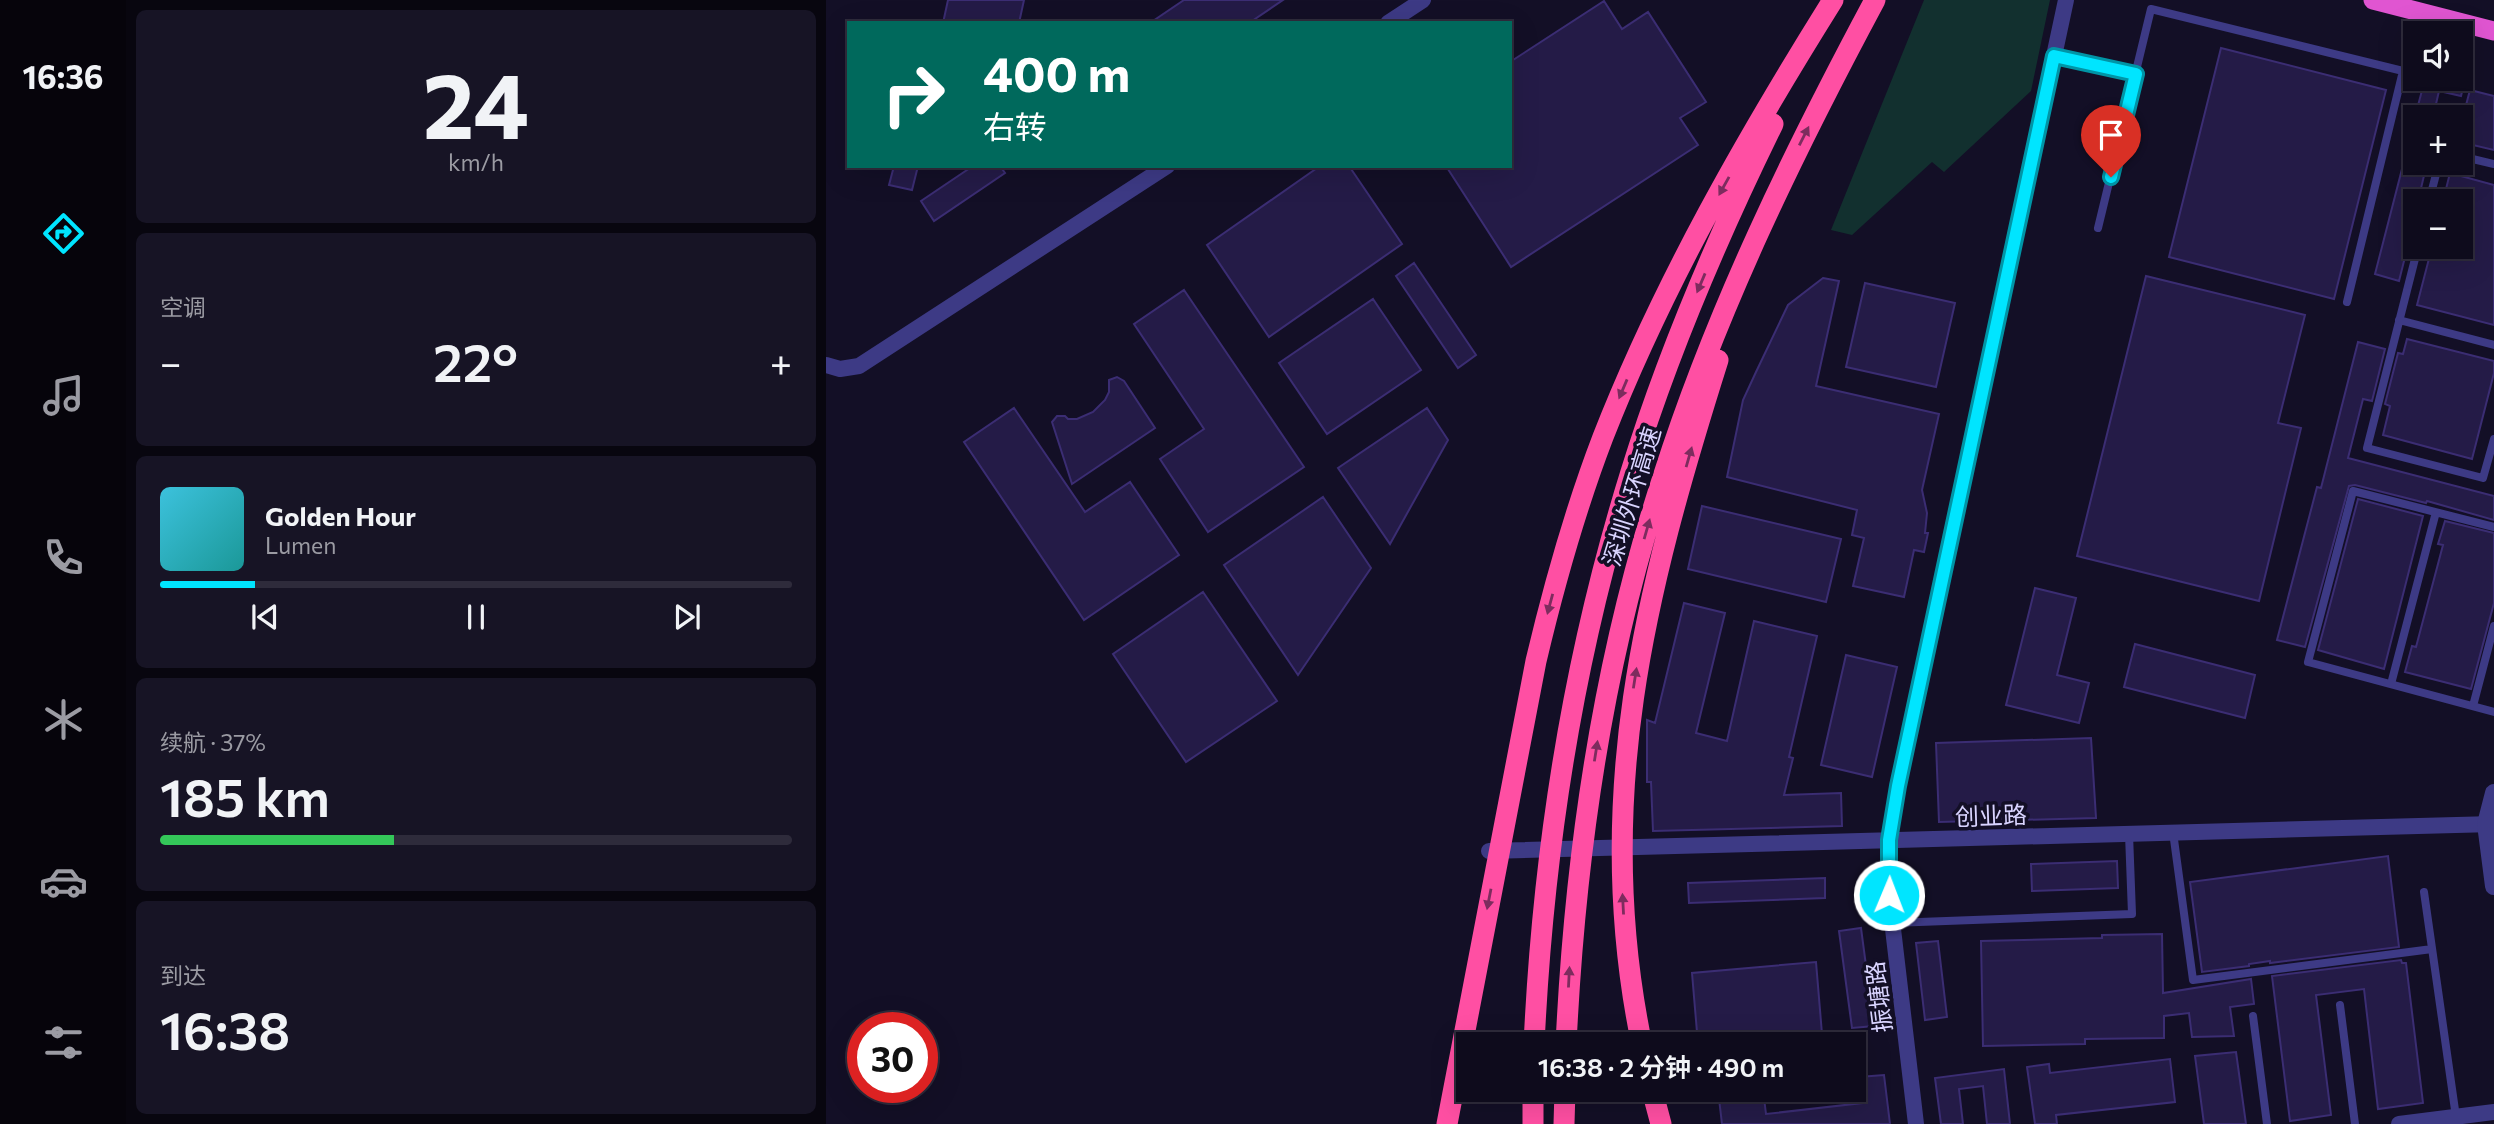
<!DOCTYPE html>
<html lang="zh">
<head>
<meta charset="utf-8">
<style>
  :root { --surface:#0e0b1c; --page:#171425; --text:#f1f3f6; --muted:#9b9ba3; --line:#2e2b3b; --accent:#00e5ff }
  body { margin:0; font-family:Commissioner,"Noto Sans SC",sans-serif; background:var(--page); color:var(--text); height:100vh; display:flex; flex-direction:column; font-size:26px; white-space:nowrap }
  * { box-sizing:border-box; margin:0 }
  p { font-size:23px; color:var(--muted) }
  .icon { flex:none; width:38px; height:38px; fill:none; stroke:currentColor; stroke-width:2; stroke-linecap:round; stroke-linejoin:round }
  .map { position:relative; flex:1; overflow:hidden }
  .panel { display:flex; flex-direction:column; gap:10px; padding:10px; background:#08060f; width:700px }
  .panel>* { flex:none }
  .guide { position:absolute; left:21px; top:21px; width:665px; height:147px; border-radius:0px; box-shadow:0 7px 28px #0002,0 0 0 2px var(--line); background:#00695c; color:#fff; overflow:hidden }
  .buttons { position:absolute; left:1577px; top:21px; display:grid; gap:14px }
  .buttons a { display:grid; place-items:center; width:70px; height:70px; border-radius:0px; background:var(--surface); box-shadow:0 7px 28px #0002,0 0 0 2px var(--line); font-size:35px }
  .speed { position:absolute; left:21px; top:1012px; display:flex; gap:14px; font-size:35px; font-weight:700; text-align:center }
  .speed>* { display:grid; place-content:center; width:91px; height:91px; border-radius:50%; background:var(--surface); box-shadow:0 7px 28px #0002,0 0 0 2px var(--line); line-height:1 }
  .speed .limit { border:10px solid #d22; background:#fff; color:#111 }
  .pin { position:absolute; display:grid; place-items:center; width:60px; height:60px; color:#fff; margin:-72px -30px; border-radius:50% 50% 50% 0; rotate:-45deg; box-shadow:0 0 7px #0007 }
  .pin .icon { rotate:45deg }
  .me { position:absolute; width:77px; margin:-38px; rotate:1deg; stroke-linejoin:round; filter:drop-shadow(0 0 5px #0008) }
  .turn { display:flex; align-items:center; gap:24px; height:147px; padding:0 21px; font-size:32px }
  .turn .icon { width:91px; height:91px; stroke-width:2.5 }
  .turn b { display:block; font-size:49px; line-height:60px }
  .big { font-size:52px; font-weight:600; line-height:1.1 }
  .panel .card { flex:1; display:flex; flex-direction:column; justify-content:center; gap:10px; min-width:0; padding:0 24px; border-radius:10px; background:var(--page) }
  .panel .dial { align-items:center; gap:0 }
  .dial b { font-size:91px; line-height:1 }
  .song { display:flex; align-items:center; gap:21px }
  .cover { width:84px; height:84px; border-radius:10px; background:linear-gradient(135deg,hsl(190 70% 55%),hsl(180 70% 35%)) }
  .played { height:7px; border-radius:4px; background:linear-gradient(90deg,var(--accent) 15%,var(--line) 15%) }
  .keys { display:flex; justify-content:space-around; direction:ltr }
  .heat { display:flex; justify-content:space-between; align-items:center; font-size:38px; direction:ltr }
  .charge { height:10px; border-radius:5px; background:linear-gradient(90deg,#34c759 37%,var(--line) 0) }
  .trip { position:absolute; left:630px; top:1032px; width:410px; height:70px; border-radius:0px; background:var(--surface); box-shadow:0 7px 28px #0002,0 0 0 2px var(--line); font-weight:600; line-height:70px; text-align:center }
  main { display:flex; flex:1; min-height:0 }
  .dock { display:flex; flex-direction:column; width:126px; justify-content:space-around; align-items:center; background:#06040b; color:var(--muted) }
  .dock .icon { width:49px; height:49px }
  .dock .current { color:var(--accent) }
  .dock b { font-size:32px; color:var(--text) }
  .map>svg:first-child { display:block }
  .green { fill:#12302f }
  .building { fill:#241b47; stroke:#3b2d73; stroke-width:2 }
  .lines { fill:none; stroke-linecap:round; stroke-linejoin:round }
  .service { stroke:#3d3a85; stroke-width:8 }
  .minor { stroke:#3d3a85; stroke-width:16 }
  .tertiary { stroke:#3d3a85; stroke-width:18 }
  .trunk { stroke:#e055d1; stroke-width:19 }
  .motorway { stroke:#ff4fa3; stroke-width:21 }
  .motorway-bridge { stroke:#ff4fa3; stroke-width:21 }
  .oneway { fill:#7d2c5e }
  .route-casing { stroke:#0095a6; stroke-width:18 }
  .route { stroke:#00e5ff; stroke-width:12 }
  .labels { text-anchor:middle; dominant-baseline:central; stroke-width:7; stroke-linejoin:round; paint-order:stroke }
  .street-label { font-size:24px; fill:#d9d4ff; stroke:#130f26 }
</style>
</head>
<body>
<main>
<nav class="dock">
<b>16:36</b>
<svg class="icon current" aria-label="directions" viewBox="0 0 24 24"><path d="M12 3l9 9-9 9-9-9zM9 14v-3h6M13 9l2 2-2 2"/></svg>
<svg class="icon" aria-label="music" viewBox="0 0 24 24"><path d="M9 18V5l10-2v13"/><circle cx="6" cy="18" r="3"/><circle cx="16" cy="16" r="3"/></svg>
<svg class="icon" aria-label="phone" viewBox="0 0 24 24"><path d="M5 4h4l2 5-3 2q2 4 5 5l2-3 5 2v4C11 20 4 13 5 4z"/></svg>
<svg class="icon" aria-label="climate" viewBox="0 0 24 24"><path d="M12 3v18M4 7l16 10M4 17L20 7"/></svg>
<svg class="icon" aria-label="car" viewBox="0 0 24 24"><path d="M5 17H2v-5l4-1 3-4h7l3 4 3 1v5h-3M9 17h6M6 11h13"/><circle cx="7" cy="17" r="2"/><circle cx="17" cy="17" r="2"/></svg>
<svg class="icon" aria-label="filters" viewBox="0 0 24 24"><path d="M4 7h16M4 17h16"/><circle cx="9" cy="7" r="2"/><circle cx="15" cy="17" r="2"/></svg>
</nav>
<section class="panel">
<div class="card dial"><b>24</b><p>km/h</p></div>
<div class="card"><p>空调</p>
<div class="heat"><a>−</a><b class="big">22°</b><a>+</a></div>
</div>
<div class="card">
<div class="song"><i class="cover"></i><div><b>Golden Hour</b><p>Lumen</p></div></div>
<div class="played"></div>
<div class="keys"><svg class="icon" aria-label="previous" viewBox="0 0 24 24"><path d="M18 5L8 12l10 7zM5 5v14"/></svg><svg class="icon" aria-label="pause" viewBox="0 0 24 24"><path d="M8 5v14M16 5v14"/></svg><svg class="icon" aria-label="next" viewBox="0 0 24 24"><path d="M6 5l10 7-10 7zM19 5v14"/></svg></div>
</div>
<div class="card"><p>续航 · 37%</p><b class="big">185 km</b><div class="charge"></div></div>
<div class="card"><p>到达</p><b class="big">16:38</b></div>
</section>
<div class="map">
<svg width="1668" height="1124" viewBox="0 0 1668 1124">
  <rect width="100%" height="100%" fill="#130f26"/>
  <path class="green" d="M1098,0H1224L1205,91L1118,172L1106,162L1026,235L1005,230Z"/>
  <path class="building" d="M122,0H198L193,23H117Z
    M358,0H457L423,23H324Z
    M778,1L796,29L822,12L880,102L854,118L872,145L685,267L620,166H684V62Z
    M1395,48L1560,90L1508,299L1343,257Z
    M1599,79H1639L1635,96L1613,91L1607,117H1589Z
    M1644,90L1668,96V150L1634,142V128Z
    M1585,134L1589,135V163H1601L1592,201H1589L1586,229L1573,281L1549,274Z
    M68,166H92L86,190L63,185Z
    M147,166H174L179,173L108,221L95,201Z
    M494,166H523L576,244L443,337L381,245Z
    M1624,173L1668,185V325L1591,305L1606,247H1634V201H1617Z
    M588,263L650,355L632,368L570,276Z
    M1320,276L1479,315L1452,423L1475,428L1433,601L1251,556Z
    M997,278L1013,281L990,386L1113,414L1096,490L1101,513L1099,533H1102L1098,552L1088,550L1078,597L1027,586L1038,538L1026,535L1031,510L901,477L917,400L930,372L962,305Z
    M1039,283L1129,303L1110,387L1020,367Z
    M358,290L478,467L382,532L334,459L378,429L308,324Z
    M547,299L595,370L501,434L453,363Z
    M1581,339L1668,361V373L1646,459L1557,435L1564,406L1559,404L1572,353L1577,354Z
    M1532,342L1559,349L1546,401L1537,399L1522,458L1668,496V520L1601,501L1600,503L1529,485L1523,486L1479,647L1451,640L1491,487L1495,488Z
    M291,377L298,381L329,428L246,484L226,422L231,416H239L242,419H251L267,412L279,400L283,392V380Z
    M188,408L259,512L304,482L353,555L258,620L138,442Z
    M601,408L622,440L564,544L512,468Z
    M497,497L545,568L472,675L398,565Z
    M1532,499L1597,516L1558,669L1492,650Z
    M876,506L1015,539L1000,602L862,569Z
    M1619,521L1668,533V603L1645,689L1579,672L1586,646L1590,647L1617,545L1612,544Z
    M1209,588L1250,598L1231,675L1263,683L1253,723L1180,705Z
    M377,592L451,701L360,762L287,654Z
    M858,603L899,613L870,733L901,741L928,621L991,636L963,757L967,758L958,795L1015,793L1016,826L827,831L825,782H821V720L829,723Z
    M1309,644L1429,675L1419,718L1298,687Z
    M1020,655L1071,667L1046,777L995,765Z
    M1265,738L1270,818L1113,822L1110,743Z
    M1562,856L1573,947L1444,963V961L1423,964V966L1376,972L1364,882Z
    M1291,861L1292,888L1206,891L1205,864Z
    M999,878V898L863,903L862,883Z
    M1035,928L1048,1026L1026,1028L1013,931Z
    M1336,934L1337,993L1425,979L1428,1004L1404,1007L1408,1036L1366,1037L1363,1013L1338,1016V1038L1259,1039V1044L1157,1046L1155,941L1276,938V935Z
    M1112,941L1121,1017L1099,1020L1090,943Z
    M1575,960L1576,963H1580L1597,1103L1552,1109L1538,989L1490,995L1505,1115L1464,1121L1446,976Z
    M990,962L996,1034L872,1044L866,973Z
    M1410,1052L1420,1124H1378L1369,1056Z
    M1344,1059L1349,1102L1230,1115L1231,1124H1209L1201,1067L1223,1064L1224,1073Z
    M1178,1069L1184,1124H1161L1157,1086L1133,1089L1137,1124H1115L1109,1078Z
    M1058,1075L1064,1124H896L892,1090H937L940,1114L1036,1103L1033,1077Z"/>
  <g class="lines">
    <path class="service" d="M1228,56L1310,74
      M1634,156L1668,164
      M1603,201L1613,163
      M1272,228L1325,9L1577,71L1521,302
      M1592,247L1541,448L1657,478L1668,439
      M1573,320L1668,345
      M1668,527L1527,491L1482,662L1668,712
      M1565,684L1610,512
      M1647,706L1668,626
      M1347,832L1367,980L1606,949
      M1598,892L1630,1117
      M1066,923L1306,914L1303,834
      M1514,1005L1529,1124
      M1427,1016L1441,1124"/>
    <path class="minor" d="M562,23L597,0
      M0,365L14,369L33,366L341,166
      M663,851L1668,824
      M1090,1124L1063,895V840L1072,786L1240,0
      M1573,1124L1668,1112"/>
    <path class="tertiary" d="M1668,793L1660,824L1668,886"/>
    <path class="trunk" d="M1547,0L1668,31"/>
    <path class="motorway" d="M826,1090L835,1124
      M707,1124V1090
      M738,1124L739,1090"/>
    <path class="motorway-bridge" d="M708,1045C717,850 747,658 805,472C842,352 892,236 947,124
      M740,1045C749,851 777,659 838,474C891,309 967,153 1049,0
      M816,1045C765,801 819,591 892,360
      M621,1124L710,661C728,585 749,510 777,437C837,284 920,139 1007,0"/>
  </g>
  <defs><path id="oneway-solid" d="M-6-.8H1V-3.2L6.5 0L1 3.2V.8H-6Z" transform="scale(1.75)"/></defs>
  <g class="oneway">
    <use href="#oneway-solid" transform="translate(978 136) rotate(-63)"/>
    <use href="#oneway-solid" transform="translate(898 186) rotate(119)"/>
    <use href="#oneway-solid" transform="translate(875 283) rotate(113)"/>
    <use href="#oneway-solid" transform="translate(797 389) rotate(113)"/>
    <use href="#oneway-solid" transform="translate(863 457) rotate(-74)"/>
    <use href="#oneway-solid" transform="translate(821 529) rotate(-74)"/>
    <use href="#oneway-solid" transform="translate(724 604) rotate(105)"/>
    <use href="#oneway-solid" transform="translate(809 678) rotate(-81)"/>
    <use href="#oneway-solid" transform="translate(770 751) rotate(-81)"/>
    <use href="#oneway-solid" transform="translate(663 899) rotate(101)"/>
    <use href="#oneway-solid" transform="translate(797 904) rotate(-93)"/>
    <use href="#oneway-solid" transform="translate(743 977) rotate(-87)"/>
  </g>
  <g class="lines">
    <defs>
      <path id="route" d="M1063,895V840L1072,786L1228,56L1310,74L1285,177"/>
    </defs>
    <use href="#route" class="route-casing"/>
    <use href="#route" class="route"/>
  </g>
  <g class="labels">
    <g class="street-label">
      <text transform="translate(805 496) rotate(-73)">深圳外环高速</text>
      <text transform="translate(1165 815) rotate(-2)">创业路</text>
      <text transform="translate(1052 997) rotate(-97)">振塘路</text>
    </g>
  </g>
</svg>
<div class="buttons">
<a><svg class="icon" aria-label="sound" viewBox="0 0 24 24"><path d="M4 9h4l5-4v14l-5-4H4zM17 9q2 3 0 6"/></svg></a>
<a>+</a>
<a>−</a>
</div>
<div class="speed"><div class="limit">30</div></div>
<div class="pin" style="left:1285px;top:177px;background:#d93025"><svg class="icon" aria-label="arrive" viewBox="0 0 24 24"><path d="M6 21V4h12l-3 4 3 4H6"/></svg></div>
<svg class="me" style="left:1063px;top:895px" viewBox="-20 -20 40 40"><circle r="17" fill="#00e5ff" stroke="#fff" stroke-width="3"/><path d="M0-11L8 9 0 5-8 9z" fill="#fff"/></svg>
<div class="trip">16:38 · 2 分钟 · 490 m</div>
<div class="guide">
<div class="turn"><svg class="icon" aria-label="right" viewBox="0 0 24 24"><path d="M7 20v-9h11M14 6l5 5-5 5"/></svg><div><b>400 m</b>右转</div></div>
</div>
</div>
</main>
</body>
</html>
